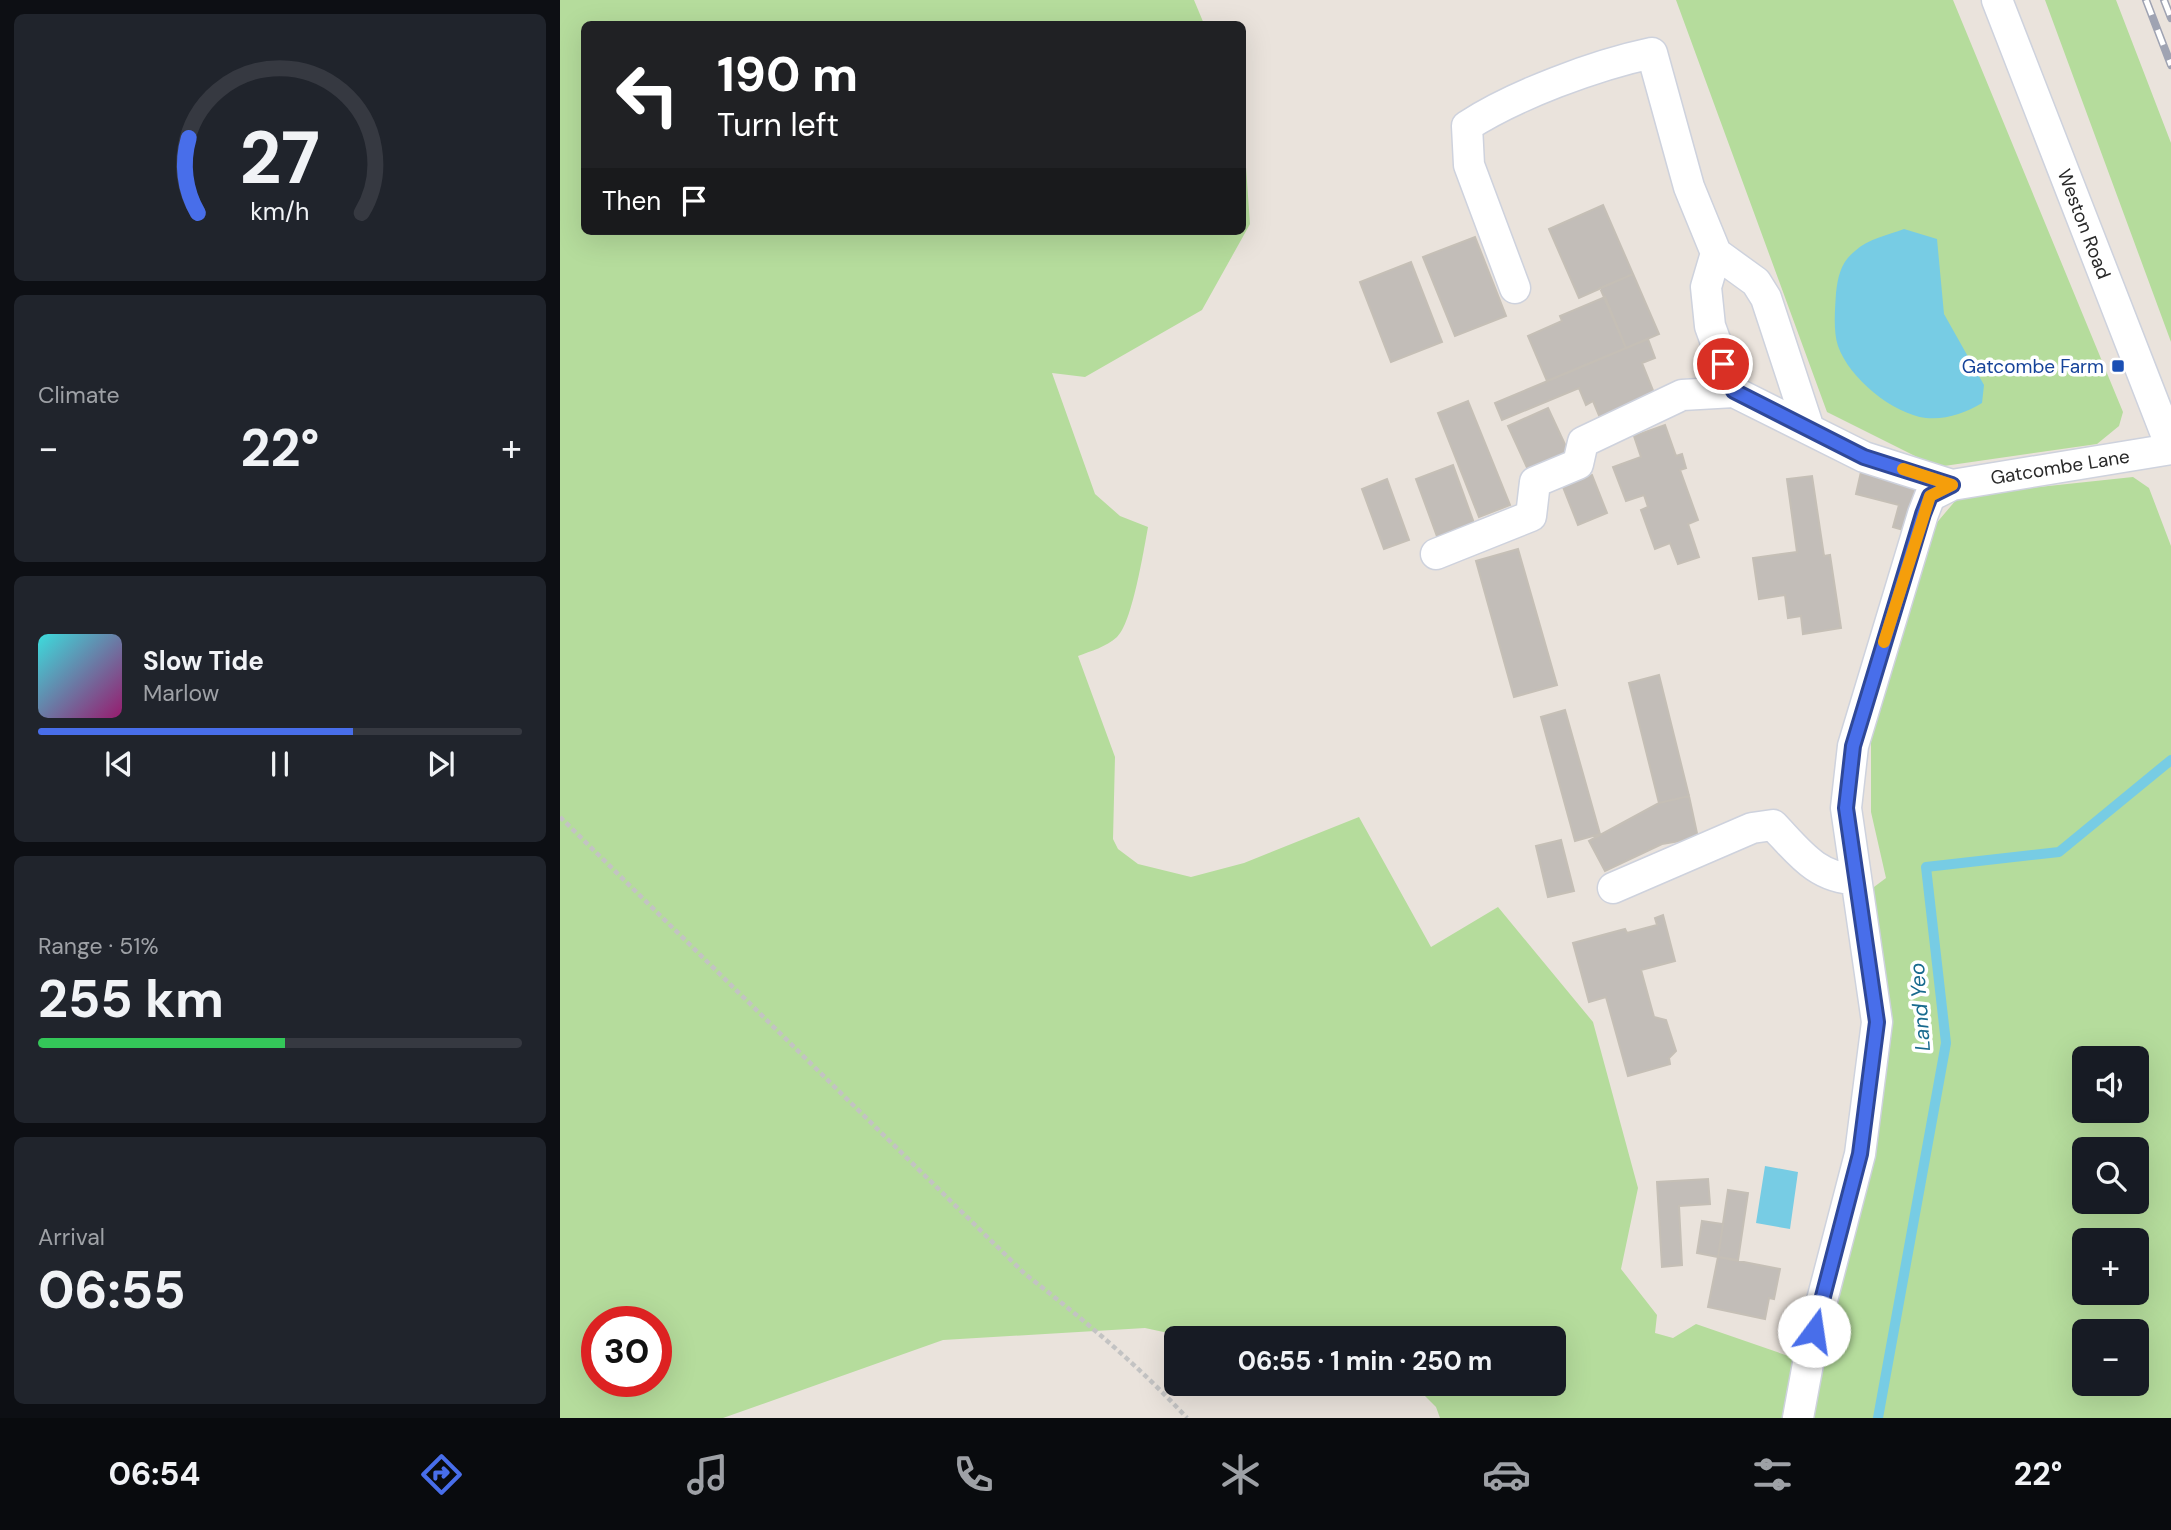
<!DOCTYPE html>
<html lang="en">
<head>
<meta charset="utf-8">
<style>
  :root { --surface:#171b24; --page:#20242c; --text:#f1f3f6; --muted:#9ea1a6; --line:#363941; --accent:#486eea }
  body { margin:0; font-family:"DM Sans",sans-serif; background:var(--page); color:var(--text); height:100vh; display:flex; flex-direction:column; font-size:26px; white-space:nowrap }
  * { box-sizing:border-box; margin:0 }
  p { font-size:23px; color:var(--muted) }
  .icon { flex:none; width:38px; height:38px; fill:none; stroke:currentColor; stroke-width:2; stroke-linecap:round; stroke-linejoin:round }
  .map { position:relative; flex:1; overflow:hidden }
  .sheet { display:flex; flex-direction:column; gap:14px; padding:14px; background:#0d0f14; width:560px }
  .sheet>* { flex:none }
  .guide { position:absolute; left:21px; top:21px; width:665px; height:214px; border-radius:10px; box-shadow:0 7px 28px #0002; background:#202124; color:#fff; overflow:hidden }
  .tools { position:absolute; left:1512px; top:1046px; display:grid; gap:14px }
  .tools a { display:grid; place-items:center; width:77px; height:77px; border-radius:10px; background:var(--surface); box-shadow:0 7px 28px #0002; font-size:35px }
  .speed { position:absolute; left:21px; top:1306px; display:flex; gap:14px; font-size:35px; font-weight:700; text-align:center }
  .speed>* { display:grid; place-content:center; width:91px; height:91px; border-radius:50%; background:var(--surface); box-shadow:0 7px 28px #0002; line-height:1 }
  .speed .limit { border:10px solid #d22; background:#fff; color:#111 }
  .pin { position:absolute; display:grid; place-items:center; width:60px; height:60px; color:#fff; margin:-30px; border:4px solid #fff; border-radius:50%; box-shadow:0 2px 7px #0007 }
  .me { position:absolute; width:77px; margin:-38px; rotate:14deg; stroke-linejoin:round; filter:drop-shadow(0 0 5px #0008) }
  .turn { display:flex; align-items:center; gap:24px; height:147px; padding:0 21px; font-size:32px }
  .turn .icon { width:91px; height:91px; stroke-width:2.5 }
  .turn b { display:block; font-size:49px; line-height:60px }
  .then { display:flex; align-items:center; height:66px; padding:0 21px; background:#0003; gap:14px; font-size:26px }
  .big { font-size:52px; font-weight:700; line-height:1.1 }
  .sheet .widget { flex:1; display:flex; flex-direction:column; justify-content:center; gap:10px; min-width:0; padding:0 24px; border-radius:10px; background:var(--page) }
  .sheet .dial { align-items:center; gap:0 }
  .dial svg { height:182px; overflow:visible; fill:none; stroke:var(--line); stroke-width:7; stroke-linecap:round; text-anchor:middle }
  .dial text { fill:var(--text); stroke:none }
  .song { display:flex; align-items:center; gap:21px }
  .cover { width:84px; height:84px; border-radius:10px; background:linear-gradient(135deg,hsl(180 70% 55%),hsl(320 70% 35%)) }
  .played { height:7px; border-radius:4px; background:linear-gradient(90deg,var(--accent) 65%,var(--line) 65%) }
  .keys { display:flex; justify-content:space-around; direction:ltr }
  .heat { display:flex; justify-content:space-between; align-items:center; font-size:38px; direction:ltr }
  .charge { height:10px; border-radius:5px; background:linear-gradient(90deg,#34c759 51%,var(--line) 0) }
  .trip { position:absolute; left:604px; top:1326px; width:402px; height:70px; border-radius:10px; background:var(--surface); box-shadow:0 7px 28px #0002; font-weight:700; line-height:70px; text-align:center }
  .tabs { display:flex; height:112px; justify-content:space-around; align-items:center; background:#090b0e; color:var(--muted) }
  .tabs .icon { width:49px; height:49px }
  .tabs .on { color:var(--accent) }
  .tabs b { font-size:32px; color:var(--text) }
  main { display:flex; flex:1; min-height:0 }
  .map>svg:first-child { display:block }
  .green { fill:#b5dc9c; fill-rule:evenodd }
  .water { fill:#77cce4 }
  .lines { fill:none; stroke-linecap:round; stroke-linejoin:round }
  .stream { stroke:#77cce4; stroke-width:10 }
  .building { fill:#c2bdb8; stroke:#c5bfb6; stroke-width:2 }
  .minor-casing { stroke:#ced2dd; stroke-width:33 }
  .path { stroke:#c3c3c3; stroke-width:4.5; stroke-dasharray:5 3.5; stroke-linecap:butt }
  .minor { stroke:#fff; stroke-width:30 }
  .rail-casing { stroke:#9fa3b2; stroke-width:8 }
  .rail { stroke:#fff; stroke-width:5; stroke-dasharray:16; stroke-linecap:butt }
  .route-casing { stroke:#2f4898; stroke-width:18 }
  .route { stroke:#486eea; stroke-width:12 }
  .slow { stroke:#f59e0b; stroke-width:12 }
  .transit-dot { fill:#1a4fb4; stroke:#fff; stroke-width:2.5 }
  .labels { text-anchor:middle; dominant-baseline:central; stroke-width:7; stroke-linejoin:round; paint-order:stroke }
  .street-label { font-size:19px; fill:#292929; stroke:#fff }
  .transit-label { font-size:19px; fill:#164399; stroke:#fff; text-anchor:end }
  .water-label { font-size:21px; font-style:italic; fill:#186a8e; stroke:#fff }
</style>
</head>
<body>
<main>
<section class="sheet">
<div class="widget dial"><svg viewBox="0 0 100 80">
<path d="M14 69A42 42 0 1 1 86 69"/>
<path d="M14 69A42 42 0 0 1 10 36" stroke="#486eea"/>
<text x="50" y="56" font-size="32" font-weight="700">27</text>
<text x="50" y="72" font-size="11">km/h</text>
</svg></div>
<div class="widget"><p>Climate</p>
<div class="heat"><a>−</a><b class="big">22°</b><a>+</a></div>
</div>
<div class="widget">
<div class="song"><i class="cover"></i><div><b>Slow Tide</b><p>Marlow</p></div></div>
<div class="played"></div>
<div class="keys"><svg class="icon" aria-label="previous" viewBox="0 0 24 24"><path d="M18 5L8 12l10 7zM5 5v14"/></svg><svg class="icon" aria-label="pause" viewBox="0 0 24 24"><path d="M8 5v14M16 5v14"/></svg><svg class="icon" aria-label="next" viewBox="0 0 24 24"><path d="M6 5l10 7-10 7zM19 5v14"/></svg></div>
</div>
<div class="widget"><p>Range · 51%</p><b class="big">255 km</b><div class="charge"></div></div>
<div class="widget"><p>Arrival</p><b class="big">06:55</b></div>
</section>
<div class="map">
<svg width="1611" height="1418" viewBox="0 0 1611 1418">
  <rect width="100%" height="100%" fill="#eae3dc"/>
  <path class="green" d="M0,0H634L644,24H24V231H682L683,125L690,224L642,310L525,377L492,373L535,494L560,516L588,527C584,549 572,624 557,637C546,647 531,651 518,656L555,757L553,839L558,849L578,864L631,877L684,863L799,817L871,947L938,907L1033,1022L1078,1188L1061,1269L1097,1315L1095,1333L1113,1338L1136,1324L1240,1360L1300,1086L1310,890L1326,878L1311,812V738L1374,526L1396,500L1413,494L1573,477L1589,488L1611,546V1418H880L876,1407L853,1384H994V1339H636L585,1328L383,1340L163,1418H0ZM1524,1059H1577V1111H1524ZM1524,1150H1577V1202H1524ZM1524,1241H1577V1293H1524ZM37,1321H96V1381H37ZM1524,1332H1577V1384H1524Z
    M1116,0H1393L1563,412L1559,426L1537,444L1377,467L1267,412Z
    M1485,0H1556L1611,143V342Z"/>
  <path class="water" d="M1344,229L1377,239L1384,314L1424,385L1422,403C1405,413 1386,420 1366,418C1333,414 1289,378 1278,346C1273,331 1275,309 1276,293C1278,276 1281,262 1295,251C1308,239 1328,235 1344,229Z
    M1205,1166L1238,1172L1230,1229L1196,1223Z"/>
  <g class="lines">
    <path class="stream" d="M1318,1418L1386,1043L1366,867L1499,852L1611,760"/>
  </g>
  <path class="building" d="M1043,205L1073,274L1019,298L989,229Z
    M915,237L946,316L895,336L863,257Z
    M851,262L882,342L831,362L800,282Z
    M1073,274L1099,334L1066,348L1040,288Z
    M1045,297L1066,348L987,381L968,336L1002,321L1000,316Z
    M1088,339L1095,358L1082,363L1094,393L1069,403L1073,412L1043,425L1033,401L1026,405L1019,388L942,420L935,403Z
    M908,401L950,505L919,517L878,413Z
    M988,408L1009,453L969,472L948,426Z
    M1105,425L1116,456L1122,454L1126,468L1120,470L1138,520L1128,524L1139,557L1118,564L1110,543L1095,549L1081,510L1088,507L1084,495L1066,501L1053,467L1081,457L1074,436Z
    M893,465L915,526L878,539L856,479Z
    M1301,472L1358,486L1347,531L1333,527L1339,505L1296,494Z
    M1032,475L1047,513L1018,525L1003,487Z
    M1252,476L1264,556L1270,555L1281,628L1243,634L1241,616L1228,618L1225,595L1199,599L1193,558L1237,552L1227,479Z
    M827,479L849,540L824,549L802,489Z
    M958,549L997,685L954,697L916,561Z
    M1099,675L1129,796L1099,803L1069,683Z
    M1005,710L1040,834L1015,841L981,717Z
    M1129,796L1138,838L1102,844L1045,871L1029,841L1099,803Z
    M1001,840L1014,891L988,897L976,846Z
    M1103,915L1115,961L1081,970L1094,1017L1106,1020L1116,1051L1109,1058L1110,1064L1068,1076L1046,997L1029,1002L1013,943L1065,929L1067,933L1097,925L1095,918Z
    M1148,1179L1150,1204L1119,1206L1122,1265L1102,1267L1097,1182Z
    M1168,1190L1188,1193L1178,1260L1158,1257Z
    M1142,1221L1163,1224L1158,1257L1137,1253Z
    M1158,1257L1220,1269L1214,1299L1209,1298L1205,1319L1148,1307Z"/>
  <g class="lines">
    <defs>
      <path id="minor" d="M1437,0L1611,447
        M1156,253L1196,282L1206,298L1248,426
        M955,288L909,165L907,126C955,95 1035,65 1092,53L1129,187L1156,253L1146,287L1150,326L1174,392
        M876,554L971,516L975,482L1018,464L1023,442L1122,395L1174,392L1304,457L1392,485
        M1053,888L1192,828L1213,825C1238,851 1257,879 1296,879
        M1238,1418L1254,1331L1300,1154L1317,1022L1286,808L1293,746L1363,514L1370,496L1392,485L1611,449"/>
    </defs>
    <use href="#minor" class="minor-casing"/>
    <path class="path" d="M0,817L465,1274C523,1319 577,1364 627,1418"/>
    <use href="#minor" class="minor"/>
    <defs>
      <path id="rail" d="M1586,0L1611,65
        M1604,0L1611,18"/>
    </defs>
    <use href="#rail" class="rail-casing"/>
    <use href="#rail" class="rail"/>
  </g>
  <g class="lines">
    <defs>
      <path id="route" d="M1163,364L1174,391L1304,457L1392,485L1370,496L1363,514L1293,746L1286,808L1317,1022L1300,1154L1254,1331"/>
    </defs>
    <use href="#route" class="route-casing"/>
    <use href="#route" class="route"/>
    <path class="slow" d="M1324,642L1370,496L1392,485L1343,469"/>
  </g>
  <rect class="transit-dot" x="1551" y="359" width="14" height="14" rx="3.5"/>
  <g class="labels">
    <g class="street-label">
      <text transform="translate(1524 224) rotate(69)">Weston Road</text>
      <text transform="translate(1500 467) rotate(-9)">Gatcombe Lane</text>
    </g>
    <g class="transit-label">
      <text x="1544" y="366">Gatcombe Farm</text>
    </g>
    <g class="water-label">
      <text transform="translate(1360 1007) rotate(-94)">Land Yeo</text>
    </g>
  </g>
</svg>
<div class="tools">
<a><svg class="icon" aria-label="sound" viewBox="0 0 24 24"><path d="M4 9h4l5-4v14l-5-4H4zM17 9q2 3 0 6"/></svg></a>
<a><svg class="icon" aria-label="search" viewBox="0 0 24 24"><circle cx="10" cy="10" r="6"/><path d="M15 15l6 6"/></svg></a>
<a>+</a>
<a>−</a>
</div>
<div class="speed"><div class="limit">30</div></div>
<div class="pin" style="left:1163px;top:364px;background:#d93025"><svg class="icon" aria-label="arrive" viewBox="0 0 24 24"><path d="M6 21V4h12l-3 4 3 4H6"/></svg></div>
<svg class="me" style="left:1254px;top:1331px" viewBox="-20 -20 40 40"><circle r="19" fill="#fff"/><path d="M0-13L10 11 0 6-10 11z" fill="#486eea"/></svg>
<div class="trip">06:55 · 1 min · 250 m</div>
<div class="guide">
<div class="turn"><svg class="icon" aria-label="left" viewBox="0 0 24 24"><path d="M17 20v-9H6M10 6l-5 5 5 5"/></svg><div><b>190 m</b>Turn left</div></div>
<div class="then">Then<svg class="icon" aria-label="arrive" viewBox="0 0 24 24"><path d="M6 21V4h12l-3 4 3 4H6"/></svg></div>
</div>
</div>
</main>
<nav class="tabs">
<b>06:54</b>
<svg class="icon on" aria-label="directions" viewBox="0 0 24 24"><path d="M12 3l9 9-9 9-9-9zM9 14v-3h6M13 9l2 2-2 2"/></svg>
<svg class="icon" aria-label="music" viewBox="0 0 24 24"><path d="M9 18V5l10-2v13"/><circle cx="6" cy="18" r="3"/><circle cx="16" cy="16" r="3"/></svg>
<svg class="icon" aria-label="phone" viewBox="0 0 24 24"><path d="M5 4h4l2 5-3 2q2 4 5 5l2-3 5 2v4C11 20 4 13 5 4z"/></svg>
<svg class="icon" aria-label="climate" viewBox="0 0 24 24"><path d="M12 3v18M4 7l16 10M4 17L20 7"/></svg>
<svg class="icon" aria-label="car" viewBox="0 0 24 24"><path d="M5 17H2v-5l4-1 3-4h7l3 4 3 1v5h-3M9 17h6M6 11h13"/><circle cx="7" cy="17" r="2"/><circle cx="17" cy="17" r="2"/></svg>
<svg class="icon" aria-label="filters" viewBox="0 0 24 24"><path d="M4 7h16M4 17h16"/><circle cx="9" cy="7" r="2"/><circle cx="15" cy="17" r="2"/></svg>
<b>22°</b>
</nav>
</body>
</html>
